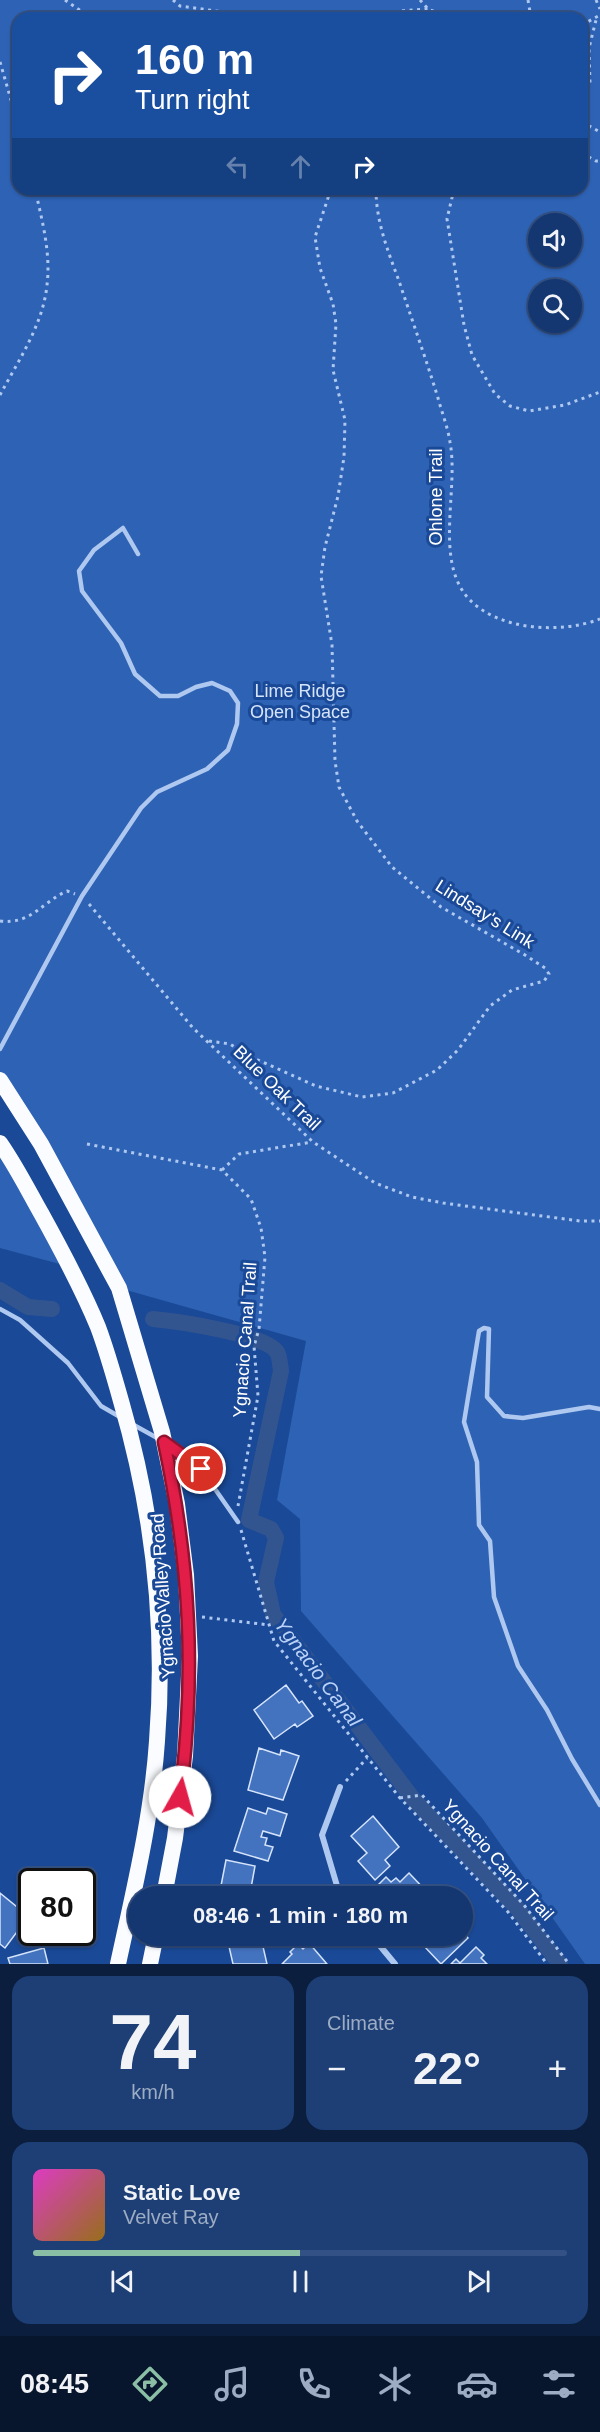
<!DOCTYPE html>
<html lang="en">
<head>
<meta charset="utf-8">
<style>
  :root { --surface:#143771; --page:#1d3f76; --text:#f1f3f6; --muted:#9dacc3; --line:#335184; --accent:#8abfa5 }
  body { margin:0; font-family:Helvetica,sans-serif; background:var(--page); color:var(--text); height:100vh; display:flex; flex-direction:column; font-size:22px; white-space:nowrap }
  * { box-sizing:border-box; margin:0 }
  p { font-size:20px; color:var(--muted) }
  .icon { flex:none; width:33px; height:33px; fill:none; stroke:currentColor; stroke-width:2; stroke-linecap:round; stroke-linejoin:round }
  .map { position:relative; height:1964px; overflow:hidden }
  .panel { display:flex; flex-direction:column; gap:12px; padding:12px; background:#0b1e3e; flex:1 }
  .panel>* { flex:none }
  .top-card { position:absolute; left:12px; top:12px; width:576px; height:183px; border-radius:18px; box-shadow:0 2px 4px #0004,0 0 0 2px var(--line); background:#1a4fa0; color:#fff; overflow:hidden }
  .buttons { position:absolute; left:528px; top:213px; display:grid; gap:12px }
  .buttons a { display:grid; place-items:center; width:54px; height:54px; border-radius:50%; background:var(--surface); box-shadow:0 2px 4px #0004,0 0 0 2px var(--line); font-size:30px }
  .speed { position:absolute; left:18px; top:1868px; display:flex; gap:12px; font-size:30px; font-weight:700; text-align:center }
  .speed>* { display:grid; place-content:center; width:78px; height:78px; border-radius:50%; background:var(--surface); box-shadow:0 2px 4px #0004,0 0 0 2px var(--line); line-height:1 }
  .speed .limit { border:3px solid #111; border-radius:9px; background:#fff; color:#111 }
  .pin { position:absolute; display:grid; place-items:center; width:51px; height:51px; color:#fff; margin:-26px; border:3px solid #fff; border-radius:50%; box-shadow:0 2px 6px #0007 }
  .me { position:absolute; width:66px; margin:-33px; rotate:7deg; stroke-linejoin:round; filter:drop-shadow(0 0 4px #0008) }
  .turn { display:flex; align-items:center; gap:21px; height:126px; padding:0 24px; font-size:27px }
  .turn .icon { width:78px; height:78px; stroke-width:2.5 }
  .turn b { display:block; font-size:42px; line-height:51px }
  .lanes { display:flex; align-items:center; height:57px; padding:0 24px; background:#0003; justify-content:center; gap:30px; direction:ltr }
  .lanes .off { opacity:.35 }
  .big { font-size:45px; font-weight:700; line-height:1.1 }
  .panel .card { flex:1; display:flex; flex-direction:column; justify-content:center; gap:9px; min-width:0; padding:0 21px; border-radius:18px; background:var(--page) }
  .panel .dial { align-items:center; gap:0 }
  .dial b { font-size:78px; line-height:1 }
  .song { display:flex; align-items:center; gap:18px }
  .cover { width:72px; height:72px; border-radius:9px; background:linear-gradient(135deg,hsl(310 70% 55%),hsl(40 70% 35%)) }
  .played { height:6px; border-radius:3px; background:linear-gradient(90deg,var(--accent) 50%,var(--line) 50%) }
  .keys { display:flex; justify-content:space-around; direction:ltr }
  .heat { display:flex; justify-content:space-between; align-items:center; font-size:33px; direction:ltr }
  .panel .tiles { flex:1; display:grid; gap:12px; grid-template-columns:1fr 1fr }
  .card:last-child { grid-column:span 2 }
  .trip { position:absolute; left:128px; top:1886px; width:345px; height:60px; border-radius:30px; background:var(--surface); box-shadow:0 2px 4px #0004,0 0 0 2px var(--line); font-weight:700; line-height:60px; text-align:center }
  .menu { display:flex; height:96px; justify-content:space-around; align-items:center; background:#08162d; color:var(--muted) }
  .menu .icon { width:42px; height:42px }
  .menu .selected { color:var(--accent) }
  .menu b { font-size:27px; color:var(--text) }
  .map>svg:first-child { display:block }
  .green { fill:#2e62b4; fill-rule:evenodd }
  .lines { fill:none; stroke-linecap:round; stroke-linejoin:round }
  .canal { stroke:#33558f; stroke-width:16 }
  .building { fill:#4372be; stroke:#d5e4fb; stroke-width:1.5 }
  .path { stroke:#aec8f0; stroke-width:3; stroke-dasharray:3 4.5; stroke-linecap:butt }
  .service { stroke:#aec8f0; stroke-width:4.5 }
  .minor { stroke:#aec8f0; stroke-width:6 }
  .trunk { stroke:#fbfcff; stroke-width:16 }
  .route-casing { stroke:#92132f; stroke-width:15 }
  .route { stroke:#e11d48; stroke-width:10 }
  .labels { text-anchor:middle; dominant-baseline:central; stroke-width:6; stroke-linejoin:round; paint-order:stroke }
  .street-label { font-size:18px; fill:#fff; stroke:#1a4997 }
  .park-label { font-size:18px; fill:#d5e4fb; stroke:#1a4997 }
  .water-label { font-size:20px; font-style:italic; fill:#bad2f7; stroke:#1a4997 }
</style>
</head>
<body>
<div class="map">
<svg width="600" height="1964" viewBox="0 0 600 1964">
  <rect width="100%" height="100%" fill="#1a4997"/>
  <path class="green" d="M0,0H600V1964H585L482,1818L301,1611L300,1519L277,1500L306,1341L119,1288L0,1081ZM18,18H582V189H18ZM538,224H572V256H538ZM538,290H572V322H538Z
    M0,1143L71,1267L0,1248Z"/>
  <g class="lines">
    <path class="canal" d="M0,1290L28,1307L52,1309
      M153,1319C175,1321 266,1334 277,1352C280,1357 280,1365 281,1371L249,1520L271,1529L276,1538L266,1582L273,1614L414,1800L517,1908L560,1964"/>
  </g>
  <path class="building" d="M286,1685L299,1703L302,1701L313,1716L297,1727L295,1724L274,1739L254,1710Z
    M259,1748L280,1755L281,1750L299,1756L283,1800L248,1790Z
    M248,1808L266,1814L268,1808L287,1814L280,1836L263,1831L261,1837L267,1838L265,1845L273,1847L268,1861L234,1851Z
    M373,1816L399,1847L385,1860L390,1866L375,1880L358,1861L367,1853L351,1836Z
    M226,1860L255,1866L251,1888L260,1890L259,1896H219Z
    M409,1873L428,1893L425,1896H378L373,1890L386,1877L391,1882L396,1878L400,1882Z
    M0,1893L16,1906L31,1913L5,1948L0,1944Z
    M462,1931L468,1938L441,1964L423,1945L421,1947L409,1935H462Z
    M223,1935H263L264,1938H261L267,1964H233L228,1942L224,1943Z
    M309,1943L327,1964H282L292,1954L290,1952L298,1944L303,1949Z
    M476,1947L484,1955L481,1958L487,1964H451L456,1959L460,1963Z
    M44,1948L48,1964H10L8,1958Z"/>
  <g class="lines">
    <path class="path" d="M65,0L91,18
      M173,0L180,6L267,18
      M420,0L428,9L450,18
      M528,0L531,18
      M596,0L600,9
      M373,18L400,11L428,9
      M582,25L600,15
      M0,62L18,124
      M582,95L590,83L589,48L597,16
      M582,122L600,132
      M582,153L596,161H600
      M376,189C376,222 388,251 399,281C412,320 426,359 438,398C442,413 448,428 450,442C459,490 434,559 468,598C498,631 561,634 600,619
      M454,189L447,219L464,325L472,355L495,394L510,406L529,411L565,405L600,392
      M0,395C18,361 43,325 47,285C51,253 42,220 35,189
      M89,904L193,1028L313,1142L375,1183L412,1197L443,1203L580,1221H600
      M0,921C31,925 42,902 67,891L75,894
      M209,1041L230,1044L247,1055L316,1086L362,1097L393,1093L437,1070L458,1050L490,1006L512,990L544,981L549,974L545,968L525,955L441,907L392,867L357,821L339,787L335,761L332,645L321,576L325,547L338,496L344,457L345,420L333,370L336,324L333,304L320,268L315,237L331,189
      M87,1144L222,1170L251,1199L261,1228L265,1257L259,1329L254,1346L258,1396L238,1506
      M222,1170L239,1154L312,1142
      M241,1530L274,1641L400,1798L508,1912L547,1964
      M202,1617L269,1625
      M346,1781L367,1758
      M400,1798L422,1795L524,1905L569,1964"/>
    <path class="service" d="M0,1049L82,896L141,808L157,792L207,769L228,750L237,724L238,703L230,691L212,683L196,687L178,696H160L135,674L121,643L82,591L79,571L94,550L123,528L138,554
      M0,1309L20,1320L68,1363L101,1406L120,1417
      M600,1409L589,1407L523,1418L504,1416L487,1397L489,1329L484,1328L479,1331L464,1422L477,1462L479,1525L490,1541L494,1597L518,1666L547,1710L572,1759L600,1805
      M132,1424L159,1439
      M171,1447L201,1469L238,1522"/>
    <path class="minor" d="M340,1896L322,1835L340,1787
      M371,1935L395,1964"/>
    <path class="trunk" d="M0,1080L41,1144L119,1288L162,1432L177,1504L186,1575L190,1656L185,1756L175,1838L164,1896
      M0,1143C16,1166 28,1190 41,1213C62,1251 82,1288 98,1327C107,1351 114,1376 121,1401C153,1511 166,1626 157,1741C152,1816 134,1890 118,1964
      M150,1964L156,1935"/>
  </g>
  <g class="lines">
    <defs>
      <path id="route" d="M180,1797C196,1674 190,1563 164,1442L201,1469"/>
    </defs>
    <use href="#route" class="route-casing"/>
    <use href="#route" class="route"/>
  </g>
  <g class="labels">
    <g class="street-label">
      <text transform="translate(436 497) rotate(-90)">Ohlone Trail</text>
      <text transform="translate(485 914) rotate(32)">Lindsay's Link</text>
      <text transform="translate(277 1088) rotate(44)">Blue Oak Trail</text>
      <text transform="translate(245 1340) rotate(-86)">Ygnacio Canal Trail</text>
      <text transform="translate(163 1596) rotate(-94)">Ygnacio Valley Road</text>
      <text transform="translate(498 1860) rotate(48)">Ygnacio Canal Trail</text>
    </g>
    <g class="park-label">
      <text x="300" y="691">Lime Ridge<tspan x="300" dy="21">Open Space</tspan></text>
    </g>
    <g class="water-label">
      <text transform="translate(318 1672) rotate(53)">Ygnacio Canal</text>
    </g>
  </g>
</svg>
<div class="buttons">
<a><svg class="icon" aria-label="sound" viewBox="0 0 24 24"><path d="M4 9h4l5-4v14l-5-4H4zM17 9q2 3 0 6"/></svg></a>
<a><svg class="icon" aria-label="search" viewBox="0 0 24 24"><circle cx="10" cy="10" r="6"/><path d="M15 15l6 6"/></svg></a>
</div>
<div class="speed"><div class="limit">80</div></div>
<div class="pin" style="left:201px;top:1469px;background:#d93025"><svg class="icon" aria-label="arrive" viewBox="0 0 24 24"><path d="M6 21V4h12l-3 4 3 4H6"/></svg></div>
<svg class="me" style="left:180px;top:1797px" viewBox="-20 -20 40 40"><circle r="19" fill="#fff"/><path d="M0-13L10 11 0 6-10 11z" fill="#e11d48"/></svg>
<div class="trip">08:46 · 1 min · 180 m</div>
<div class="top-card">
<div class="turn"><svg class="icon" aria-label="right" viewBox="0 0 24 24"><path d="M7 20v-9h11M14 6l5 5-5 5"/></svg><div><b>160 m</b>Turn right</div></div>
<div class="lanes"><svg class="icon off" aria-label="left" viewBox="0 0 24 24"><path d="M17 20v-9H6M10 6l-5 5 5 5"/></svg><svg class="icon off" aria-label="ahead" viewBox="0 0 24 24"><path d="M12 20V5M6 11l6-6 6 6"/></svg><svg class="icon" aria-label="right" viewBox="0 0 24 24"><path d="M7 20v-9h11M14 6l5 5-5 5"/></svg></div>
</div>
</div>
<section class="panel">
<div class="tiles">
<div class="card dial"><b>74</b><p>km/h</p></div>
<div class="card"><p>Climate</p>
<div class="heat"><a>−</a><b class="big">22°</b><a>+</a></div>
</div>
<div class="card">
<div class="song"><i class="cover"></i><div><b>Static Love</b><p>Velvet Ray</p></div></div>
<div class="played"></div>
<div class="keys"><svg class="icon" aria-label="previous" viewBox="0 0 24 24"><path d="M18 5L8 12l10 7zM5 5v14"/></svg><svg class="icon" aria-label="pause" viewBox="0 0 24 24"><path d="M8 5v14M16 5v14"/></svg><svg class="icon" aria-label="next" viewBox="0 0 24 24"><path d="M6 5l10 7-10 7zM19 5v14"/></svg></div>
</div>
</div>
</section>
<nav class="menu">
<b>08:45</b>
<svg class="icon selected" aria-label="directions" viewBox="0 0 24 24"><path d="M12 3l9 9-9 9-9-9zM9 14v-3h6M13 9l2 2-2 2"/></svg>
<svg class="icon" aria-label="music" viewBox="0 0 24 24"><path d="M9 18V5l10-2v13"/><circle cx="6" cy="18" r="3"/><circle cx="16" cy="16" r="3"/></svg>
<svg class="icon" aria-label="phone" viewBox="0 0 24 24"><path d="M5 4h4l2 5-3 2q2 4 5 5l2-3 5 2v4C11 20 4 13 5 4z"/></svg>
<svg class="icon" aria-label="climate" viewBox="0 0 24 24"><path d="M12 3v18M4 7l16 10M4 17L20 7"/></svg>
<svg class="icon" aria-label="car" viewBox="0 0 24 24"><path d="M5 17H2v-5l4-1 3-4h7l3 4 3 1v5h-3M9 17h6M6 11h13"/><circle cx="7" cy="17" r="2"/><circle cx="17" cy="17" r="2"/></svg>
<svg class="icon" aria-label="filters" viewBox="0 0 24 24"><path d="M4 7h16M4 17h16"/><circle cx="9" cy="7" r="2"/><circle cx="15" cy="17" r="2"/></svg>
</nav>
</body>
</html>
